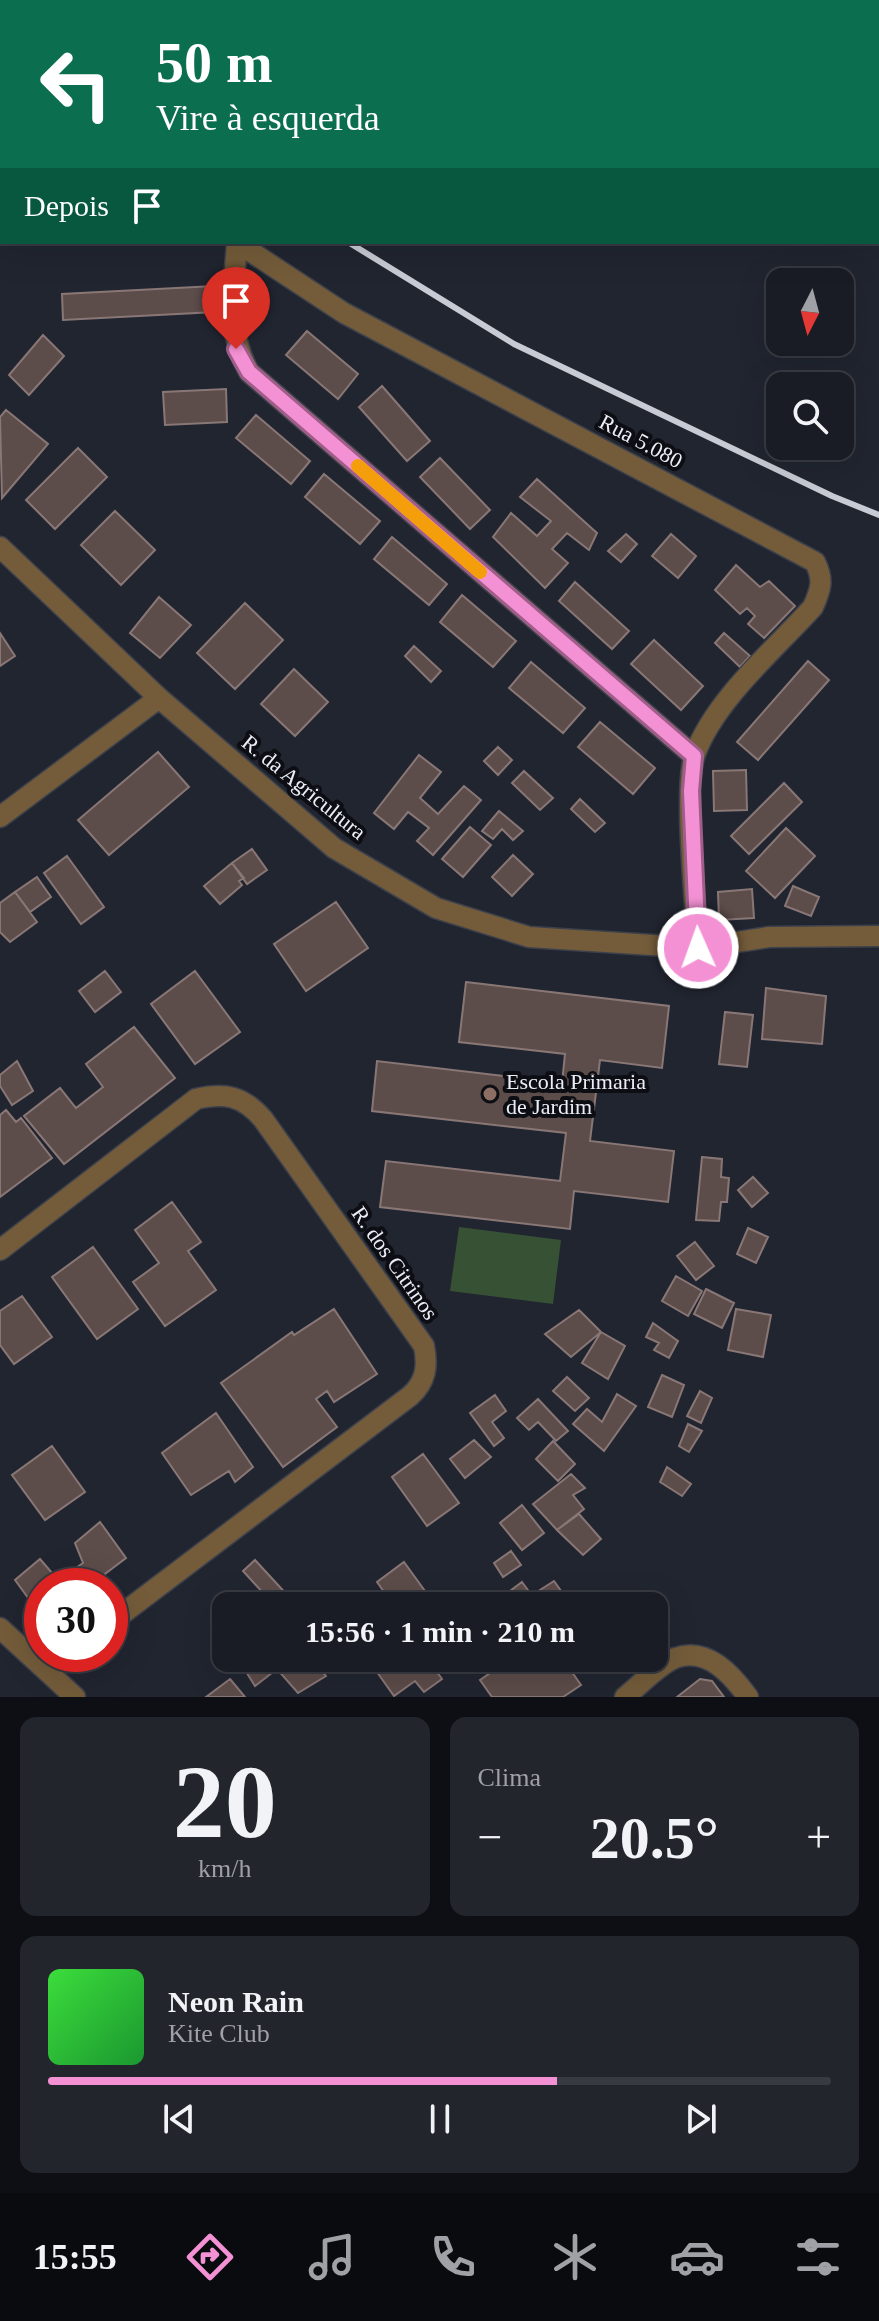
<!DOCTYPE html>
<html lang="pt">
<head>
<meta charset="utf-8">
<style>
  :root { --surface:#191c24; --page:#22252c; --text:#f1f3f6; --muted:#9fa1a6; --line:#373a41; --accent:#f491d4 }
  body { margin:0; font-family:"Times New Roman",serif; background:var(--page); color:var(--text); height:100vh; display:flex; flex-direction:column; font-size:30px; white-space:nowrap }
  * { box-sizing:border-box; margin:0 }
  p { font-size:26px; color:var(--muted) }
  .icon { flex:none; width:44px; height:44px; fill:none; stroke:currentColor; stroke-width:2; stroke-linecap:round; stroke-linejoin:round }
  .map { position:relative; height:1697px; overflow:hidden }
  .panel { display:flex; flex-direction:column; gap:20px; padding:20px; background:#0e0f14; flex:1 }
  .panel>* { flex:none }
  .top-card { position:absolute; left:0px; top:0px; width:880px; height:244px; box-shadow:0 8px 32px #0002,0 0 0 2px var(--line); background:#0b6e4f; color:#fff; overflow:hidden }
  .needle { width:52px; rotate:186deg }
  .tools { position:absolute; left:766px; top:268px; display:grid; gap:16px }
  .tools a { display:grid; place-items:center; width:88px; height:88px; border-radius:16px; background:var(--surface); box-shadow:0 8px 32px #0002,0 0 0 2px var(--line); font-size:40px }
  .speed { position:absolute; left:24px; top:1568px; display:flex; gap:16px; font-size:40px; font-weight:700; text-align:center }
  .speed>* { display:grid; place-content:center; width:104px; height:104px; border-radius:50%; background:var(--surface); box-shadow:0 8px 32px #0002,0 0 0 2px var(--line); line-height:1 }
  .speed .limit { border:12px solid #d22; background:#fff; color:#111 }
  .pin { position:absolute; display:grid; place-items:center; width:68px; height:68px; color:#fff; margin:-82px -34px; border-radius:50% 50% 50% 0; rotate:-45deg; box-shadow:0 0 8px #0007 }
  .pin .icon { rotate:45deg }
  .me { position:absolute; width:88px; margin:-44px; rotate:358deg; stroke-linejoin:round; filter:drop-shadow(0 0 6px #0008) }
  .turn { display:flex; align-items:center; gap:28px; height:168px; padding:0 24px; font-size:36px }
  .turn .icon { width:104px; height:104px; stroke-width:2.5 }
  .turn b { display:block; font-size:56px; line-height:68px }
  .then { display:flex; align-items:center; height:76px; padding:0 24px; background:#0003; gap:16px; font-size:30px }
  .big { font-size:60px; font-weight:800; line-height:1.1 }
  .panel .tile { flex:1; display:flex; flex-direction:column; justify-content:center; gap:12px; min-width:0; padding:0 28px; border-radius:16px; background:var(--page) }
  .panel .dial { align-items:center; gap:0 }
  .dial b { font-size:104px; line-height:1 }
  .song { display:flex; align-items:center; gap:24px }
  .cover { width:96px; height:96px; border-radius:12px; background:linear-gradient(135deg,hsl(120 70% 55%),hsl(130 70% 35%)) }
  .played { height:8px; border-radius:4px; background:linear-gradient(90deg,var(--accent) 65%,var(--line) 65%) }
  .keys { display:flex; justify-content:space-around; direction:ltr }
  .heat { display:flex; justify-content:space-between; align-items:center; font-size:44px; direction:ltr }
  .panel .tiles { flex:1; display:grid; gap:20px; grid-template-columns:1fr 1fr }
  .tile:last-child { grid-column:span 2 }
  .trip { position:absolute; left:212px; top:1592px; width:456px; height:80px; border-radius:16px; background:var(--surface); box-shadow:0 8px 32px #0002,0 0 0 2px var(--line); font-weight:800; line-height:80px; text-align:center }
  .dock { display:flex; height:128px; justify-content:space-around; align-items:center; background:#0a0b0e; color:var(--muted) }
  .dock .icon { width:56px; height:56px }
  .dock .active { color:var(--accent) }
  .dock b { font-size:36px; color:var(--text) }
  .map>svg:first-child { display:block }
  .green { fill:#375135 }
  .building { fill:#5c4c4a; stroke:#897776; stroke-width:2 }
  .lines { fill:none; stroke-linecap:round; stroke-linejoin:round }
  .minor-casing { stroke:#3d414c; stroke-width:23 }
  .minor { stroke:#745c3a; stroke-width:20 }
  .rail { stroke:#c8cbd4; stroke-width:6 }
  .route-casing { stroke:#9f5e8a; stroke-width:20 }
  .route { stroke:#f491d4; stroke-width:14 }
  .slow { stroke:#f59e0b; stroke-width:14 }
  .education-dot { fill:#8d6e63; stroke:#0c0e13; stroke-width:3 }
  .labels { text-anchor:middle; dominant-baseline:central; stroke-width:8; stroke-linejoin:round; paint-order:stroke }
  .street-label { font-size:22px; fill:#ebeef6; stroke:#0c0e13 }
  .poi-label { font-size:22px; fill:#ebeef6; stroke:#0c0e13; text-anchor:start }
</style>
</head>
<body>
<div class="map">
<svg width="879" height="1697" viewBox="0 0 879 1697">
  <rect width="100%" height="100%" fill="#212530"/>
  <path class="green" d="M459,1227L561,1240L553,1304L450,1291Z"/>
  <path class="building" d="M214,286L215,312L63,320L62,294Z
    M307,331L358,374L338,399L286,355Z
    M43,335L64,356L29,395L9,375Z
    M382,386L430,441L407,461L359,407Z
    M226,389L227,422L165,425L163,392Z
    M6,410L48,444L2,498L0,417Z
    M256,415L310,461L291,484L236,438Z
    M78,448L107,477L55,529L26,500Z
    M440,458L490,510L470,529L420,477Z
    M324,474L380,521L360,544L305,497Z
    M537,479L597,533L589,550L567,533L552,549L568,563L545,588L493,537L511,513L537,536L551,521L520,497Z
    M115,511L155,550L121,585L81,545Z
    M626,534L637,544L621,562L608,551Z
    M671,534L696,556L678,578L652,556Z
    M392,537L447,584L429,605L374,559Z
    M736,565L760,587L769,581L795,606L764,638L748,624L755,616L747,608L740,614L715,590Z
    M575,582L629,631L612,649L559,601Z
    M462,595L516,641L493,667L440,622Z
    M159,597L191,625L160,658L130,633Z
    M245,603L283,640L235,689L197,653Z
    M0,633L15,656L0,666Z
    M724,633L750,656L740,667L715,643Z
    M654,640L703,686L681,710L631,664Z
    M414,646L441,671L431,682L405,656Z
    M808,661L829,680L758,760L737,742Z
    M531,662L585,708L563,733L509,688Z
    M294,669L328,702L295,736L261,704Z
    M600,722L655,768L633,794L578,747Z
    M498,747L512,760L498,775L484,761Z
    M158,752L189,787L109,855L78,820Z
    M419,755L441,772L420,798L438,814L464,786L481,800L433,855L417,841L429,828L408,812L394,829L374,813Z
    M746,770L747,810L714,811L713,771Z
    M524,771L553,798L540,810L512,783Z
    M784,783L802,802L749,854L731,836Z
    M580,799L605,823L595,832L571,809Z
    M499,811L523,831L513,840L502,829L493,839L482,831Z
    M470,827L491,845L463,877L442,859Z
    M786,828L815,856L775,898L746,871Z
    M252,849L267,870L247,884L232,863Z
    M513,855L533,874L512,896L492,877Z
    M67,856L104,907L81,924L44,873Z
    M232,863L244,878L239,881L242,885L220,904L204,886Z
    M37,877L51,897L30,912L15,892Z
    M793,886L819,897L811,916L785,906Z
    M752,889L754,918L719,920L718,892Z
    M15,892L37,922L10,942L0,932V903Z
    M336,902L368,948L306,991L274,944Z
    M105,971L121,992L95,1012L79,991Z
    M195,971L240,1032L195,1064L151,1004Z
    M466,982L669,1006L662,1068L600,1060L590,1141L674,1151L668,1202L574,1191L570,1229L380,1207L386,1161L560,1181L566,1133L372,1111L377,1061L562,1083L565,1054L459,1042Z
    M766,988L826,996L822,1044L762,1039Z
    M725,1012L753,1015L747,1067L719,1064Z
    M134,1027L175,1078L64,1164L24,1116L60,1088L76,1108L103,1087L86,1064Z
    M17,1061L33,1091L12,1105L0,1086V1075Z
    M6,1110L16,1122L21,1118L52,1158L0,1197V1115Z
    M702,1157L722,1159L721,1177L729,1178L727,1202H721L719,1221L696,1220Z
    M753,1177L768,1193L752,1207L738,1190Z
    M172,1202L201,1242L188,1251L216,1290L165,1326L133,1282L159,1263L135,1230Z
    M748,1228L768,1237L756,1263L737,1254Z
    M695,1242L714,1266L696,1280L677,1256Z
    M93,1247L138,1309L97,1339L52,1277Z
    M676,1276L702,1291L688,1316L662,1301Z
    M706,1289L734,1303L722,1328L694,1314Z
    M22,1296L52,1337L14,1364L0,1345V1311Z
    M334,1309L377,1374L334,1402L327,1391L316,1399L337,1427L283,1467L221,1383L292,1332L294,1335Z
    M736,1309L771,1315L763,1357L728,1350Z
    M579,1310L601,1332L571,1357L545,1334Z
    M653,1323L678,1341L669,1358L654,1350L659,1343L646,1337Z
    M601,1332L625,1346L608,1379L582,1363Z
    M662,1375L684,1385L672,1417L648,1407Z
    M567,1377L589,1398L575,1411L553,1391Z
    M700,1391L712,1398L701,1423L687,1416Z
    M617,1394L636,1406L604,1451L573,1424L587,1409L602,1422Z
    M495,1395L506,1411L492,1422L504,1438L494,1446L470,1413Z
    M538,1399L568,1431L556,1441L538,1422L529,1430L517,1418Z
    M216,1413L253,1467L235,1482L229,1471L191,1495L162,1453Z
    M688,1424L702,1431L689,1452L679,1446Z
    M474,1440L491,1457L465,1478L450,1459Z
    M553,1441L575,1464L558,1481L536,1459Z
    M52,1446L85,1492L45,1520L12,1475Z
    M423,1454L459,1503L427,1526L392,1477Z
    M667,1467L691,1484L682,1496L660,1482Z
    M571,1474L585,1488L573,1495L584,1509L557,1530L533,1504Z
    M522,1505L544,1533L522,1550L500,1523Z
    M579,1514L601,1539L583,1555L557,1530Z
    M100,1522L126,1558L89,1586H42V1617L15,1580L40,1559L58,1580L83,1563L75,1543Z
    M511,1551L521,1565L503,1577L494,1563Z
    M255,1560L290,1598L281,1606H275L243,1571Z
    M404,1562L425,1591L404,1606H394L377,1582Z
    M554,1581L569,1602L564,1606H551L540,1590Z
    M522,1582L533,1597L521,1606L510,1591Z
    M311,1658L326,1676L298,1693L277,1669L255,1686L238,1659Z
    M367,1658H427L442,1679L424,1692L415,1681L394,1696Z
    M512,1658H562L581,1685L563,1697H492L480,1680Z
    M230,1679L245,1697H206Z
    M700,1679L712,1681L724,1697H677Z"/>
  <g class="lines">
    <defs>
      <path id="minor" d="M0,86L2,87
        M236,242L344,313L815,562C824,580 821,589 813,607C774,650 715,700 695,754C683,787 696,906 698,948
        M237,243C234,290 225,329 249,372L694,756
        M0,547L159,698L334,848L436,908L529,937L698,948L769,937L879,936
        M0,817L159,698
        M0,1250L196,1099C225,1092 243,1096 263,1119L424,1346C428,1366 426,1382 410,1396L110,1623
        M0,1628L75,1697
        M47,1670L69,1654
        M625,1697C639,1686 658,1665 675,1658C707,1646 732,1675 748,1697"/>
    </defs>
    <use href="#minor" class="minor-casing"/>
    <use href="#minor" class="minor"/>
    <path class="rail" d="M0,3L2,5
      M348,242L514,344L832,496L879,515"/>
  </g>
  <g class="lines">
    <defs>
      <path id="route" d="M236,349L249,372L694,756L691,791L698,948"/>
    </defs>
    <use href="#route" class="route-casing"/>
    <use href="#route" class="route"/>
    <path class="slow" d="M358,466L480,572"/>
  </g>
  <circle class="education-dot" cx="490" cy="1094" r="8"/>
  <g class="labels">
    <g class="street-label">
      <text transform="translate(641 441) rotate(28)">Rua 5.080</text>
      <text transform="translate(304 787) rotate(39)">R. da Agricultura</text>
      <text transform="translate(395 1263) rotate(55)">R. dos Citrinos</text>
    </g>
    <g class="poi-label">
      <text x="506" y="1081">Escola Primaria<tspan x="506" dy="25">de Jardim</tspan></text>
    </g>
  </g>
</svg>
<div class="tools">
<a><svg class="needle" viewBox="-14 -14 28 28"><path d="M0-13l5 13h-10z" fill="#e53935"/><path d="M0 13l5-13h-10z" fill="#9fa1a6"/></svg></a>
<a><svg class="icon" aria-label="search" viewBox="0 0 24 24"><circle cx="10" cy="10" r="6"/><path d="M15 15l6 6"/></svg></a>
</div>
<div class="speed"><div class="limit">30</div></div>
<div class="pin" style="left:236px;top:349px;background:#d93025"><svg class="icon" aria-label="arrive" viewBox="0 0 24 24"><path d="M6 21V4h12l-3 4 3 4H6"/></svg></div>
<svg class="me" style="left:698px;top:948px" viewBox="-20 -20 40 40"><circle r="17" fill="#f491d4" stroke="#fff" stroke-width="3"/><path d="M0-11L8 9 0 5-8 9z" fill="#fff"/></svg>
<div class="trip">15:56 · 1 min · 210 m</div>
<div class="top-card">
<div class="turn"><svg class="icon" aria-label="left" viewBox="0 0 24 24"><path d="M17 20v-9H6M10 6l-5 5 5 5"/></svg><div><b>50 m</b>Vire à esquerda</div></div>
<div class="then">Depois<svg class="icon" aria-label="arrive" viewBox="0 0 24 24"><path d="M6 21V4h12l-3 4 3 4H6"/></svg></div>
</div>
</div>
<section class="panel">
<div class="tiles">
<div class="tile dial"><b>20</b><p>km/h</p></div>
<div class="tile"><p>Clima</p>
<div class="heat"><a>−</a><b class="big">20.5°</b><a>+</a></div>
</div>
<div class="tile">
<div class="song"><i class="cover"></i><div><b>Neon Rain</b><p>Kite Club</p></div></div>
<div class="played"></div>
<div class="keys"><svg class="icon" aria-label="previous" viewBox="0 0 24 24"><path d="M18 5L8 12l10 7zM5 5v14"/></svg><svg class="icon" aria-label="pause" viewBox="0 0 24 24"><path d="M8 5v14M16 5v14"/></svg><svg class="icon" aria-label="next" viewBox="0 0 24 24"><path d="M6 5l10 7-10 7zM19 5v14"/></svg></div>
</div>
</div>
</section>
<nav class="dock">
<b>15:55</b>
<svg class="icon active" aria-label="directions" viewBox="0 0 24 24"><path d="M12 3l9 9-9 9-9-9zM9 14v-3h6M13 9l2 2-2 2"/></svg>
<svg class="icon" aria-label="music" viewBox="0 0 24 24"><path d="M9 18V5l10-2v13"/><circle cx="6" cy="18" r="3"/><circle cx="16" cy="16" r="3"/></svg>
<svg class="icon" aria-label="phone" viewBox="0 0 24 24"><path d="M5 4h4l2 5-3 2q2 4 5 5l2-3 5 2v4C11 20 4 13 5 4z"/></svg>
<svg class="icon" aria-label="climate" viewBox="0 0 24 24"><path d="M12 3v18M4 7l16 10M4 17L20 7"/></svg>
<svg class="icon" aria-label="car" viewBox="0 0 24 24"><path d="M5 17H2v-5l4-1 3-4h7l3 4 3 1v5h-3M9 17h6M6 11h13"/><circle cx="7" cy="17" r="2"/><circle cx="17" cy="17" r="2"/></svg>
<svg class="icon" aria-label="filters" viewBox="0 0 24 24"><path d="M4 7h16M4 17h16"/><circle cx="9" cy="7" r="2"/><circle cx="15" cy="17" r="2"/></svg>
</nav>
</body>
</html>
